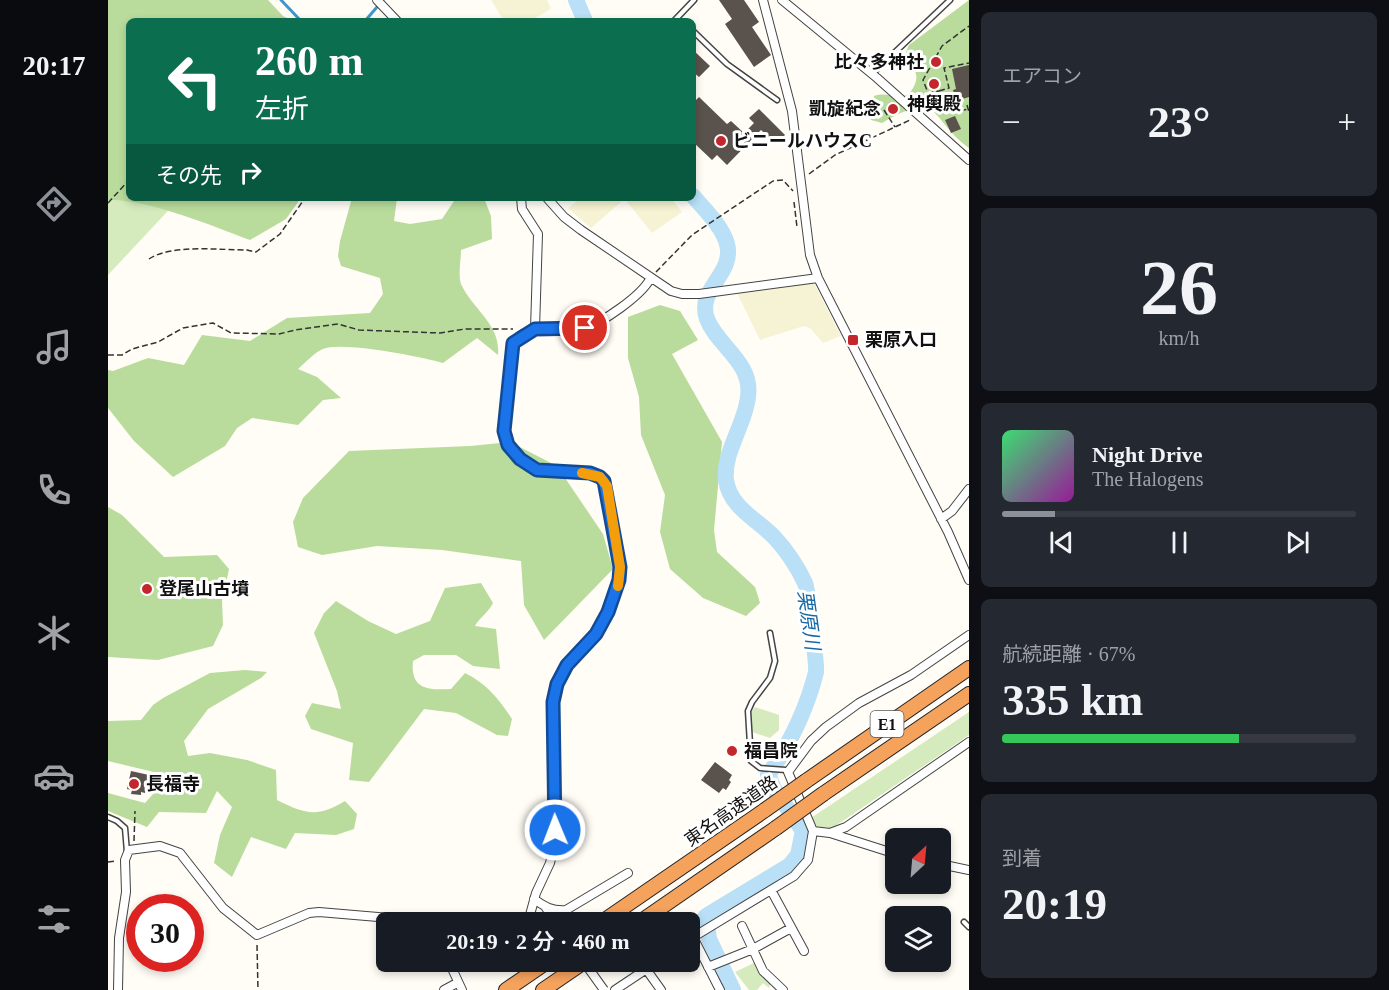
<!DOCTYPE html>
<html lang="ja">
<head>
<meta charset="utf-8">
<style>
  :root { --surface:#171b24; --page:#242831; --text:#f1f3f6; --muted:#9ea1a6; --line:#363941; --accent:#8c9099 }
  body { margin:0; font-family:"Times New Roman","Noto Sans JP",serif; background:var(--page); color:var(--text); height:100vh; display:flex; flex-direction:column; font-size:22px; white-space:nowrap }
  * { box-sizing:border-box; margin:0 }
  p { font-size:20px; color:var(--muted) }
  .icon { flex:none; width:33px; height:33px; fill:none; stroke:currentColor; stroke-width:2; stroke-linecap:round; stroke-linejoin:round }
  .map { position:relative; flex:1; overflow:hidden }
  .panel { display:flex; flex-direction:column; gap:12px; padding:12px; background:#0d0f14; width:420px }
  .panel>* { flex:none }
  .guide { position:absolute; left:18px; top:18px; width:570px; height:183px; border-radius:9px; box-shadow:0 3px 9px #0003; background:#0b6e4f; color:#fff; overflow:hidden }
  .needle { width:39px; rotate:26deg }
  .fabs { position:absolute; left:777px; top:828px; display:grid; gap:12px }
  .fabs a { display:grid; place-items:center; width:66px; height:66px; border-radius:9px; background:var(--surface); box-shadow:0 3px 9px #0003; font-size:30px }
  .speed { position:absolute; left:18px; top:894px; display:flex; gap:12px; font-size:30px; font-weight:700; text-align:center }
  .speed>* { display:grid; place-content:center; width:78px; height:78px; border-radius:50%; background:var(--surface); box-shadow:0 3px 9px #0003; line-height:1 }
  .speed .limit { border:9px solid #d22; background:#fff; color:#111 }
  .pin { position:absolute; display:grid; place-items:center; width:51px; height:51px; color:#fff; margin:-26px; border:3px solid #fff; border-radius:50%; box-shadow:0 2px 6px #0007 }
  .me { position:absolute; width:66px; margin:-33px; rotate:359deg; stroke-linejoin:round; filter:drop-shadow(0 0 4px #0008) }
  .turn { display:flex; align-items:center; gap:21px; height:126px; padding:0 30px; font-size:27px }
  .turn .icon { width:78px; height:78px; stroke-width:2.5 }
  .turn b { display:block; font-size:42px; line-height:51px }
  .then { display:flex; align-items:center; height:57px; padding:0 30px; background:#0003; gap:12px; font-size:22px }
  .big { font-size:45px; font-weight:600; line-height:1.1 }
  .panel .card { flex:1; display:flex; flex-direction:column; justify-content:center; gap:9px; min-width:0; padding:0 21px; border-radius:9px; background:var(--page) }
  .panel .dial { align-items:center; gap:0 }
  .dial b { font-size:78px; line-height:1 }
  .song { display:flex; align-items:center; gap:18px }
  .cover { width:72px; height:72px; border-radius:9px; background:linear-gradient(135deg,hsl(140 70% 55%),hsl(300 70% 35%)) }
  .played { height:6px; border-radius:3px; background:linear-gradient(90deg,var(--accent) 15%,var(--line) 15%) }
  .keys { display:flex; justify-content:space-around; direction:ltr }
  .heat { display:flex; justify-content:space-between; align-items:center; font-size:33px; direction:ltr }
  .charge { height:9px; border-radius:4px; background:linear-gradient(90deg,#34c759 67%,var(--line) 0) }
  .trip { position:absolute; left:268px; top:912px; width:324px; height:60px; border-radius:9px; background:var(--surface); box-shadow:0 3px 9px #0003; font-weight:600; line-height:60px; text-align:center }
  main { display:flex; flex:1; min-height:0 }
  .dock { display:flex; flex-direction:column; width:108px; justify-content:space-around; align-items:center; background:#090b0e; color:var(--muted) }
  .dock .icon { width:42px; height:42px }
  .dock .active { color:var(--accent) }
  .dock b { font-size:27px; color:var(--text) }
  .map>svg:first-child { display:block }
  .farmland { fill:#f6f3d4 }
  .green { fill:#d5ebbd }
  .forest { fill:#b9dc9c }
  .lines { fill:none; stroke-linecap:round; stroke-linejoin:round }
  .stream { stroke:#3f96cf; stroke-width:3 }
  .river { stroke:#b9e0f7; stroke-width:16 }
  .building { fill:#5a524d }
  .service-casing { stroke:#444; stroke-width:7 }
  .minor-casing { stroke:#444; stroke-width:10 }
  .motorway-casing { stroke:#222; stroke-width:16 }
  .path { stroke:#333; stroke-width:1.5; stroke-dasharray:6 3; stroke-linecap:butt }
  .service { stroke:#fff; stroke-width:4 }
  .minor { stroke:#fff; stroke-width:8 }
  .motorway { stroke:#f5a25d; stroke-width:14 }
  .minor-bridge-casing { stroke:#444; stroke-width:10; stroke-linecap:butt }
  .motorway-bridge-casing { stroke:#222; stroke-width:16; stroke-linecap:butt }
  .minor-bridge { stroke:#fff; stroke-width:8 }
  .motorway-bridge { stroke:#f5a25d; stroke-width:14 }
  .route-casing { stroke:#114b97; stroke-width:15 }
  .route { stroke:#1a73e8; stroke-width:10 }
  .slow { stroke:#f59e0b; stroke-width:10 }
  .poi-dot { fill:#c4262e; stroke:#fff; stroke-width:2 }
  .labels { text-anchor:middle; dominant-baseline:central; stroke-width:6; stroke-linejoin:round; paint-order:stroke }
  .shield { fill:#fff; stroke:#585858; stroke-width:1.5 }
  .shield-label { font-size:16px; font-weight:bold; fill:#111 }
  .poi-label { font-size:18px; font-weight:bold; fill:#111; stroke:#fff; text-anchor:start }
  .street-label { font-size:18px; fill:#111; stroke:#fff }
  .water-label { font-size:20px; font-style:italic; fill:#1768a6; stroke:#fff }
</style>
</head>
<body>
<main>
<nav class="dock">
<b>20:17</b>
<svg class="icon active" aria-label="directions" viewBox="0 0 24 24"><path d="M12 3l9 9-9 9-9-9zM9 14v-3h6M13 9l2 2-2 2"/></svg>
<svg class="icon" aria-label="music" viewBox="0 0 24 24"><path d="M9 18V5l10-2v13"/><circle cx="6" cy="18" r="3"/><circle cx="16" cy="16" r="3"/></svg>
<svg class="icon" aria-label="phone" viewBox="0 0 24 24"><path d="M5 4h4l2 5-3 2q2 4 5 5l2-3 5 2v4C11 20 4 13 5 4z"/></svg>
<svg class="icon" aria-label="climate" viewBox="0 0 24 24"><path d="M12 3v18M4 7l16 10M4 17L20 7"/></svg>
<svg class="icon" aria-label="car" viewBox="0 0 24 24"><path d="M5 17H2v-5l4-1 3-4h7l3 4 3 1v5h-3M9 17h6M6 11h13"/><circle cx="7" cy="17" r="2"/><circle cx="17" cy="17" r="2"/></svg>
<svg class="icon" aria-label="filters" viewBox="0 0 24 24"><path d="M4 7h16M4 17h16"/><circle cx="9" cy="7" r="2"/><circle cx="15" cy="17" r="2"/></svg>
</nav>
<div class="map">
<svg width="861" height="990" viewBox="0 0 861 990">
  <rect width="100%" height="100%" fill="#fffdf5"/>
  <path class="farmland" d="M383,0H439L443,9L421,21H396Z
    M473,198H510L513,202L483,228L460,208Z
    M516,198H563L574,212L544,233Z
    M702,282L707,285L733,336L715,343L703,329L696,326L652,340L629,293Z"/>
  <path class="green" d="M0,0L21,21V198H72L0,275Z
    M647,707L671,715V730L662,738L644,732L643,713Z
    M861,712V735L720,831L711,829L703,818Z
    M648,962L650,970L662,984L661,988L655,983L649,990H641L627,972Z"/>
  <path class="forest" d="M0,0H160L175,16L185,21H21V198H193L178,219L142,240C106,226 36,198 0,200Z
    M861,0V148C820,118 834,88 774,123L763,120L760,113L766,96C783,90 796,105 805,88C818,65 789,66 801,45Z
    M244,198H289L286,221L302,224L334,219L348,198H376L383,216L384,239L353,250C353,259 350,275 353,284C364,309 393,324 390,355L369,338L335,363C314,357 234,341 215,349C207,352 197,363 190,369L209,377L233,398L215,400L190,425L144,418L129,428L117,446L65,477L26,441L0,408V370L5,371L40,358L76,365L94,335L142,341L179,318L262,313L275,294L272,278L233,266L230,256L232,241Z
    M552,305L572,311L590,340L564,354L614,442L606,530L609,552L647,587L652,603L638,616L595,598L562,569L552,532L557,495L533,435L531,397L520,358V317Z
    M402,442L449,466L495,534L505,569L436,640L416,605L413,561L334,550L269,546L214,555L190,547L185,522L195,498L241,451L362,446Z
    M0,507L14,515L56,557L109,555L121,569L114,601L115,625L105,646L50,660L0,657Z
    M373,583L385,603C380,613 372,617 367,626L388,629L392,669L365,666L348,655H316L305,661C302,690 321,690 343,689L357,673C379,684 391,699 404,719L400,736L389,735L348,713L316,709L261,782L241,780L245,743L203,729L197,716L204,703L233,709L229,691L206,633L216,613L228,601L260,621L288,634L322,621L337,588Z
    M137,670L159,672L153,678L100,709L76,741L80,756L102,753L139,760L168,770L169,800C197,814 209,818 237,801L249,814L246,829L228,835L187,833L178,849L143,837L124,877L106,863L112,835L124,807L109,791L98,813L51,812L39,827L0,811V793L37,803L46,793L50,773L0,761V721L33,720L45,705L55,698L102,673Z"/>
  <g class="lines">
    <path class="stream" d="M173,0L193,21
      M257,21L275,0"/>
    <path class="river" d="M468,0L477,21
      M585,196C597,210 614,226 619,244C627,274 588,289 599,319C610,347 645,362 640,397C637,425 615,452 618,480C622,508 649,519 667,538C679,551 689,566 697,583C700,590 709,665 708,672C699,708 681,745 660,775L666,789L695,831L690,855L682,865L598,916L601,939L625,990"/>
  </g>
  <path class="building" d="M611,0H636L651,22L644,27L663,55L646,67L617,24L624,19Z
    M585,50L602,66L591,77L585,72Z
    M861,65V97L848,101L845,90L848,89L844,69Z
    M591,97L619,124L623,121L636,133L646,123L641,118L651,109L677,135L668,144L653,130L619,165L609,155L604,160L585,142V103Z
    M847,116L853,129L843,133L837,120Z
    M607,762L624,775L621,780L623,782L618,790L615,788L611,793L593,780Z
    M23,771L41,775L37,793L33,792V795L23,794L24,790L19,789Z"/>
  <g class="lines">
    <defs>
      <path id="service" d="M566,21L586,0
        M585,31L619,64L669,100
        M764,74L842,0
        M662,633L667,661L662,678L644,702L640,711L643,761L652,768L678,770L679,772
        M0,817L9,821L17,828L19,852
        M856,922L861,927"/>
      <path id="minor" d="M269,0L289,21
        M655,0L684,111L702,255L710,278L840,532L861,580
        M674,0L769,78L861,160
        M413,198L414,209L430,234L427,329
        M439,198L456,217L473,230L563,291L574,294H591L710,278
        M833,519L844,511L861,489
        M705,831L722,833L738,827L861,742
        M722,833L788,854
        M832,864L861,870
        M663,890L696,951
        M426,899C437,907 444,911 458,910L520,873
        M438,908L449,922
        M334,922H343
        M420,922L428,893L442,863L446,847L448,769L445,702L449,684L459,665L493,625L511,580V567L497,481L492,477L482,473L429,470L405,453L396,431L403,348C414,318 453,336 475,329C494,323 533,296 542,279
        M634,926L655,971L675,990
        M585,937L612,990
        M582,939L686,876L700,860L705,831L680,772L703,741L718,727L751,703L803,675L861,635
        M341,962L354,990
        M600,967L645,949L683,928
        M538,969L553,990
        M10,990L11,938L18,892L17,860L21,850L52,846L72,853L115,908L149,935L201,913L211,912L329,922
        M336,990L349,983
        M507,990L549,962"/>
      <path id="motorway" d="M698,781L861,668
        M715,794L861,694
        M494,922L657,810
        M532,922L668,828
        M398,990L439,962
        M435,990L476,962"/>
    </defs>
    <use href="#service" class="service-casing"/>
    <use href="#minor" class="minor-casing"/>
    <use href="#motorway" class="motorway-casing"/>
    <path class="path" d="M831,91L841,88L836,68L861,63
      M859,105L861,112
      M817,109L837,113L861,109
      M776,110L787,127
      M837,112L830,91L820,93L815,80L834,46L861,26
      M701,174L727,155L802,120
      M686,202L689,227
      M0,203L21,180
      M41,259C63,244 112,250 139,250L148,252L172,234L197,198
      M548,272L584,235L665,181L675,180L685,191
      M0,355H14L24,349L50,342L75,328L105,323L123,333L171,334L187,330L230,324L251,330L332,333L357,329H405
      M26,841L27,811
      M0,862L7,861
      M149,945L150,990"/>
    <use href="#service" class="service"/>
    <use href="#minor" class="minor"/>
    <use href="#motorway" class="motorway"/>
    <defs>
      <path id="minor-bridge" d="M476,962L496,990"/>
      <path id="motorway-bridge" d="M657,810L698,781
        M668,828L715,794"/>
    </defs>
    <use href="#minor-bridge" class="minor-bridge-casing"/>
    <use href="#motorway-bridge" class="motorway-bridge-casing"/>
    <use href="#minor-bridge" class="minor-bridge"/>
    <use href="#motorway-bridge" class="motorway-bridge"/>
  </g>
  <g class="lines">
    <defs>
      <path id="route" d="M447,830L445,702L449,684L459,665L488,634L500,612L511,580L512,567L496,481L492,477L482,473L429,470L412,459L400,445L396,431L405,343L427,329L477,328"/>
    </defs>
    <use href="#route" class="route-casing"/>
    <use href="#route" class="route"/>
    <path class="slow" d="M474,473L492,477L499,486L512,567L510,586"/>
  </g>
  <g class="poi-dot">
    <circle cx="828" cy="62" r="6"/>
    <circle cx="826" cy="84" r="6"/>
    <circle cx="785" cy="109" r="6"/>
    <circle cx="613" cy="141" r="6"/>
    <rect x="739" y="334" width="12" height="12" rx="3"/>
    <circle cx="39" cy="589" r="6"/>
    <circle cx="624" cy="751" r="6"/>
    <circle cx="26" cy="784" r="6"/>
  </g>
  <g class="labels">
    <rect class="shield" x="762.5" y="711" width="33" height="26" rx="4.5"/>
    <g class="shield-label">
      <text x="779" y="724">E1</text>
    </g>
    <g class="poi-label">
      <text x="816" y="62" text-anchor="end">比々多神社</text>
      <text x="826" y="104" text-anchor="middle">神輿殿</text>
      <text x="773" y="109" text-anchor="end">凱旋紀念</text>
      <text x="625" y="141">ビニールハウスC</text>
      <text x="757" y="340">栗原入口</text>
      <text x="51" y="589">登尾山古墳</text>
      <text x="636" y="751">福昌院</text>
      <text x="38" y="784">長福寺</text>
    </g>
    <g class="street-label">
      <text transform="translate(623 811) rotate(-35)">東名高速道路</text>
    </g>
    <g class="water-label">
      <text transform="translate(701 620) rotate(82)">栗原川</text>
    </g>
  </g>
</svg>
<div class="fabs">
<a><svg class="needle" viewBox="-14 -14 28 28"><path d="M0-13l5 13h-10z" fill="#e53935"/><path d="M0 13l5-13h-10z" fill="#9ea1a6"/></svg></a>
<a><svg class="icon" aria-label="layers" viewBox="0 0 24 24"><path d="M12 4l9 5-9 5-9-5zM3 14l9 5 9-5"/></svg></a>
</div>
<div class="speed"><div class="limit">30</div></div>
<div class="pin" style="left:477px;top:328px;background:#d93025"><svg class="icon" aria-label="arrive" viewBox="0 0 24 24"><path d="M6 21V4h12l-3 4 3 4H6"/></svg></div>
<svg class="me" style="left:447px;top:830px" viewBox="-20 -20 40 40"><circle r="17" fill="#1a73e8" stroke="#fff" stroke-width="3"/><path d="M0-11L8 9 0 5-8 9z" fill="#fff"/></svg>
<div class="trip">20:19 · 2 分 · 460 m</div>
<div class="guide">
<div class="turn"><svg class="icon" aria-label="left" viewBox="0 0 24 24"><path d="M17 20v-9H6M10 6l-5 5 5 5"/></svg><div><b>260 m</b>左折</div></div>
<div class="then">その先<svg class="icon" aria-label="right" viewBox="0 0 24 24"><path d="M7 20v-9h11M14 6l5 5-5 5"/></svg></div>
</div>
</div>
<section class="panel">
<div class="card"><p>エアコン</p>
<div class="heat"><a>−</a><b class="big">23°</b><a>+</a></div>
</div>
<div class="card dial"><b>26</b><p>km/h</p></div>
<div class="card">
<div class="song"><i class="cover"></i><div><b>Night Drive</b><p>The Halogens</p></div></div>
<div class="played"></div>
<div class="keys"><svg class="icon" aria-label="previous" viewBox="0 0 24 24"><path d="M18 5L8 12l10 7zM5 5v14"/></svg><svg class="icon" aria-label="pause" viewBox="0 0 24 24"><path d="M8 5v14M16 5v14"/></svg><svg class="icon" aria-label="next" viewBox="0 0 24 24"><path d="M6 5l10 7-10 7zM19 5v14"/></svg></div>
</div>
<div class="card"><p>航続距離 · 67%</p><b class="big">335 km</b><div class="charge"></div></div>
<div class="card"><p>到着</p><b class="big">20:19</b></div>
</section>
</main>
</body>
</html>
